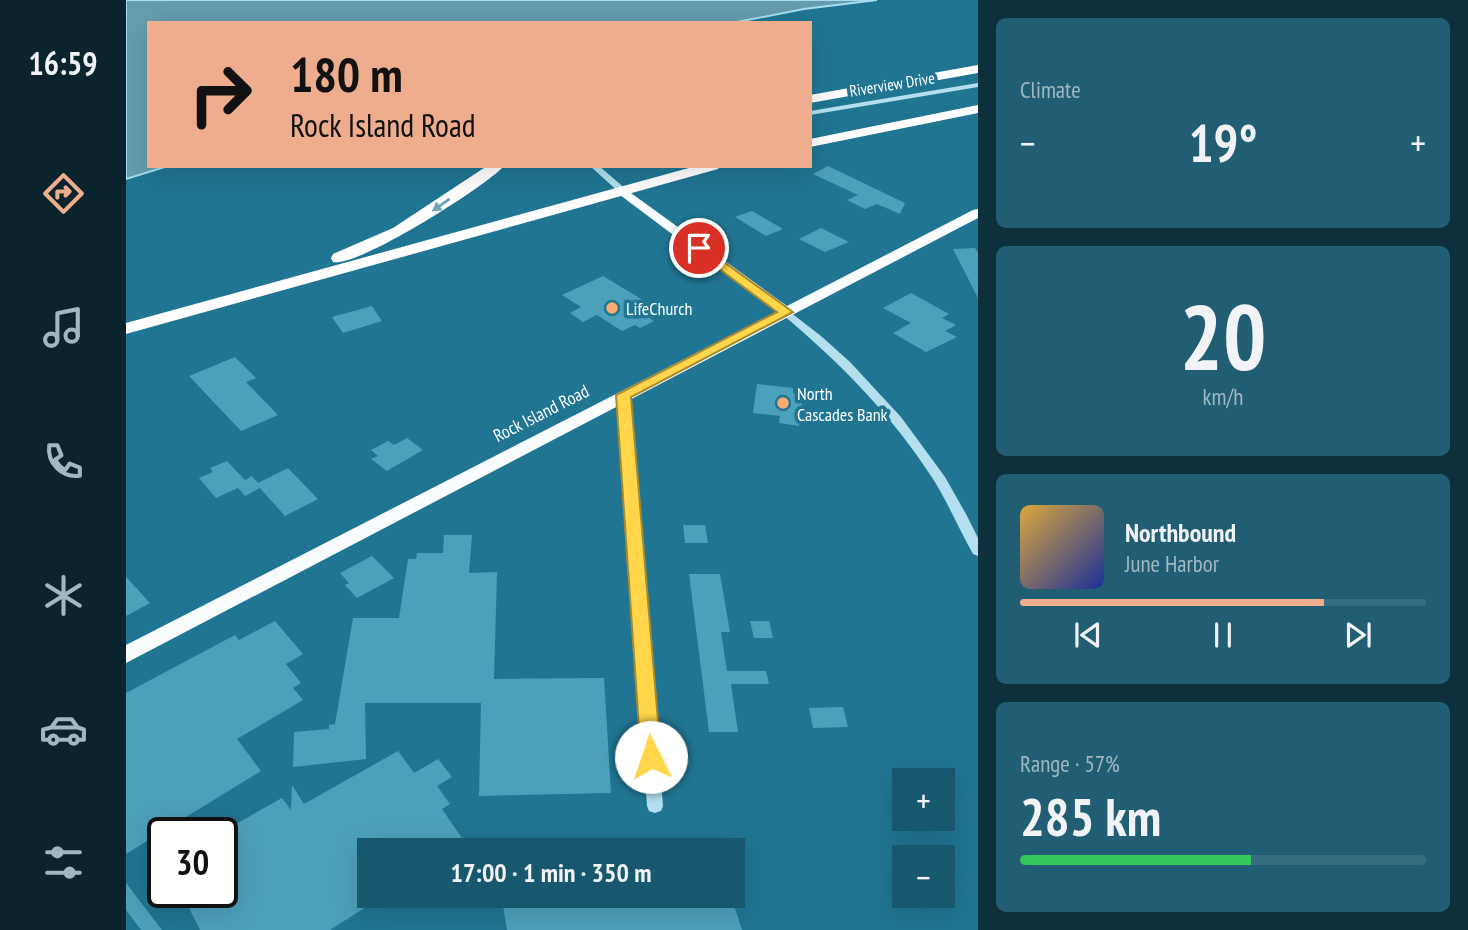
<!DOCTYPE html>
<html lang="en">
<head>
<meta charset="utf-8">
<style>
  :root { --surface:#18586e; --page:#215e73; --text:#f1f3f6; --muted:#9fb8c2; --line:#366e81; --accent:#eead8d }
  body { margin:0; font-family:"PT Sans Narrow",sans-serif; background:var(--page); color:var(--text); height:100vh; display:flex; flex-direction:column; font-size:26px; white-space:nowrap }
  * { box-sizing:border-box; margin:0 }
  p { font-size:23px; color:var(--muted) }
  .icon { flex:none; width:38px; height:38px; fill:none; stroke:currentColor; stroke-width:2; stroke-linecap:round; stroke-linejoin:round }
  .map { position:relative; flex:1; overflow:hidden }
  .details { display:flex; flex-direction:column; gap:18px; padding:18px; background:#0d303c; width:490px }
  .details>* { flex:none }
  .banner { position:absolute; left:21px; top:21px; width:665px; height:147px; border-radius:0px; box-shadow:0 7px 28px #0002; background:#eead8d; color:#111; overflow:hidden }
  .controls { position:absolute; left:766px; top:768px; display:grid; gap:14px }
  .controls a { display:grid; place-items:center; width:63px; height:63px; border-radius:0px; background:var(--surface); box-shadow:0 7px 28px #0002; font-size:35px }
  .speed { position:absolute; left:21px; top:817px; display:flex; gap:14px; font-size:35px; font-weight:700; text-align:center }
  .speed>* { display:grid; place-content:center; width:91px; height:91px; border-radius:50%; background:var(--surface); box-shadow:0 7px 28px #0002; line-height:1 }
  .speed .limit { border:4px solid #111; border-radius:10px; background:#fff; color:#111 }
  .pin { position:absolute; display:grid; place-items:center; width:60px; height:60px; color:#fff; margin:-30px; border:4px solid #fff; border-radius:50%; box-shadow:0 2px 7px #0007 }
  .me { position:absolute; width:77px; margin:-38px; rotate:356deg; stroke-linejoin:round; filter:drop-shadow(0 0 5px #0008) }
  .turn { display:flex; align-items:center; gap:24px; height:147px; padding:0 28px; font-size:32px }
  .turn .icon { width:91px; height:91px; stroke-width:2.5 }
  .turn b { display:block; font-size:49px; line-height:60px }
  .big { font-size:52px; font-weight:700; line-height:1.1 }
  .details .tile { flex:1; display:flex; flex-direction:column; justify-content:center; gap:10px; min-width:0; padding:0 24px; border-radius:10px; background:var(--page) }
  .details .dial { align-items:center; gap:0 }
  .dial b { font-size:91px; line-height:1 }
  .song { display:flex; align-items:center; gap:21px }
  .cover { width:84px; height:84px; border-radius:10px; background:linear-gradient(135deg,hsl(40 70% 55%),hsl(230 70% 35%)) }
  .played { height:7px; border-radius:4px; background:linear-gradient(90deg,var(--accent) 75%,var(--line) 75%) }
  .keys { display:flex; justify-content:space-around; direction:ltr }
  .heat { display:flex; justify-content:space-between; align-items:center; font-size:38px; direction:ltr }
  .charge { height:10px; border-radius:5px; background:linear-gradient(90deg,#34c759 57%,var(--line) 0) }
  .trip { position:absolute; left:231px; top:838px; width:388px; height:70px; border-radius:0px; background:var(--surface); box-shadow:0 7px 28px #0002; font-weight:700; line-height:70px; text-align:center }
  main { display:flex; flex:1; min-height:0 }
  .menu { display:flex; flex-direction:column; width:126px; justify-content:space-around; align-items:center; background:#0a232c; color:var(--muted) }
  .menu .icon { width:49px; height:49px }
  .menu .active { color:var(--accent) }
  .menu b { font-size:32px; color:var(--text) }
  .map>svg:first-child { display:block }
  .water { fill:#659caf; stroke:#a7deef; stroke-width:2 }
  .building { fill:#4da0bb }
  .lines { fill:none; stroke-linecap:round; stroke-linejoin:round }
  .minor { fill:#b3dfee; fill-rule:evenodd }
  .major { fill:#f9fdff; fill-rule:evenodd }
  .highway { fill:#fff; fill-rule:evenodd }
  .oneway { fill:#6ea5b9 }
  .route { fill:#ffd54a; stroke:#a68a30; stroke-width:2 }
  .poi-dot { fill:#faab74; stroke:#207593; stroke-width:2.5 }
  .labels { text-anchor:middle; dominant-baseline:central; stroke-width:7; stroke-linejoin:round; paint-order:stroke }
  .far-street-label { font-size:16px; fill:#fff; stroke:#207593 }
  .poi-label { font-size:18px; fill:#fff; stroke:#207593; text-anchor:start }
  .street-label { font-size:18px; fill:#fff; stroke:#207593 }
</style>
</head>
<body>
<main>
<nav class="menu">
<b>16:59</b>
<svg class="icon active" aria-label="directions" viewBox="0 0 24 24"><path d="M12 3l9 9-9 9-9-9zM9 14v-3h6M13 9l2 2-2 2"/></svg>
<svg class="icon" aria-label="music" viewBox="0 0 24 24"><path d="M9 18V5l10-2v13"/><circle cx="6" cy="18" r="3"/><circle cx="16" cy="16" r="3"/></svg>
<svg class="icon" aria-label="phone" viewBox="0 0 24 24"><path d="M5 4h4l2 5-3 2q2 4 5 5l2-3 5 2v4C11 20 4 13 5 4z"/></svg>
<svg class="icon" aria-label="climate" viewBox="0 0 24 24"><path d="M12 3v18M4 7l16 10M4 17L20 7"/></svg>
<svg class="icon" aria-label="car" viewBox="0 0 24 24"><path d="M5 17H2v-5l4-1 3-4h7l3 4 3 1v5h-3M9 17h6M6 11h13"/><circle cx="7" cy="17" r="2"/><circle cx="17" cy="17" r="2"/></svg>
<svg class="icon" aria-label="filters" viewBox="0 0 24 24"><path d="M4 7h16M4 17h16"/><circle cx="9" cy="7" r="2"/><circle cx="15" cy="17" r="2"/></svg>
</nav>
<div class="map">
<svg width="852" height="930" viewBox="0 0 852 930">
  <rect width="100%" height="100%" fill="#207593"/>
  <path class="water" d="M0,0H751L678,9L606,23H23V166H42L0,179Z"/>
  <path class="building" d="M702,166L779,203L774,214L751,204L739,209L721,200L732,195L687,174Z
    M626,211L657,229L640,236L609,217Z
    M695,228L723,242L699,252L673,239Z
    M849,248L852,253V298L827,249Z
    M477,276L535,311L522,317L528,321L514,328L509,325L496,331L471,315L457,322L444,313L455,307L436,295Z
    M785,293L823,314L816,318L830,325L819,331L831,337L800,352L767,333L785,323L757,308Z
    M246,306L256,321L217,333L206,317Z
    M109,357L130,378L120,382L152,415L115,431L63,376Z
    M631,384L667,388V393L677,395L673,426L653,423L654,416L627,413Z
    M281,438L297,450L261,471L245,459L252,456L245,450L262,441L268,445Z
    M101,461L119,480L126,476L132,483L162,468L192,499L159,516L134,488L119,496L112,488L90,498L73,478L87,472L84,468Z
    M557,525H579L582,543H559Z
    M318,535H346L343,573L371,572L368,679L478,678L485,793L353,796L355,703H239L240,759L167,767L168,732L203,729V725L209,724L227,618H273L282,559H290L291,553H317Z
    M246,556L268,578L231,598L219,585L223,583L214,573Z
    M563,574H594L604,632H595L601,671H640L643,684H605L612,732H583Z
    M0,577L24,603L0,616Z
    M149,621L177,654L160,664L175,683L167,688L177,700L111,739L135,771L0,854V693L109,635L113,640Z
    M624,621H643L647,638H628Z
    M717,707L722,727L687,728L683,708Z
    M272,751L288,773L312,759L326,777L311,786L324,804L316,809L340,844L329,850H243V905L204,930H74L55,892H96V832L156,798L165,810L166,785L178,804Z
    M0,883L36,930H15L0,910Z
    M401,896H605L616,930H381L376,900Z"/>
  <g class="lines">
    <path class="minor" d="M852,83V87L684,115V111Z
      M464,166H473L501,190V194H495Z
      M660,309L695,336L724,362L775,417L819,477L840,514L852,538V556L847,554C833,529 822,503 807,479C766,415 714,363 656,314V310Z
      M497,392L503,395L537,806L535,811L529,813L523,811L521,806L491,395Z"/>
    <path class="major" d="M498,188L661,306L847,210L852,209V218L0,663V645L650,312L494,195L492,192Z"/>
    <path class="highway" d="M852,65V73L684,103V95Z
      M852,105V113L684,147V139Z
      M361,166H378C359,187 231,268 207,262L205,258L207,254L267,228Z
      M570,166H594L592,169L0,334V323Z"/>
  </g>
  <defs><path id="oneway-solid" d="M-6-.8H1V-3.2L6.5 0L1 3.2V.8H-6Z" transform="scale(1.75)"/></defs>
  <use class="oneway" href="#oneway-solid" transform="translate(315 205) rotate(145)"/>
  <path class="route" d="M573,244L667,312L505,397L535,757L532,764L525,766L518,764L515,757L490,395L651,312L569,251V246Z"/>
  <g class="poi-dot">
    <circle cx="486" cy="308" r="7"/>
    <circle cx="657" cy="403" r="7"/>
  </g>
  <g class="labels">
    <g class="far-street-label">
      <text transform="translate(766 84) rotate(-9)">Riverview Drive</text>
    </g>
    <g class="poi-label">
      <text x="500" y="308">LifeChurch</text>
      <text x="671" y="393">North<tspan x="671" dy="21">Cascades Bank</tspan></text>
    </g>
    <g class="street-label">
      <text transform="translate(415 413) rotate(-27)">Rock Island Road</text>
    </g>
  </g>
</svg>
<div class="controls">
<a>+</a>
<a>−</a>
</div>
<div class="speed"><div class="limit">30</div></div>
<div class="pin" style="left:573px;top:248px;background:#d93025"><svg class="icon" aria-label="arrive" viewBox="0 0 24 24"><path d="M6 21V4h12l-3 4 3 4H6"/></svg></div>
<svg class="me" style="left:525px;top:757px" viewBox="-20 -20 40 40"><circle r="19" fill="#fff"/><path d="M0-13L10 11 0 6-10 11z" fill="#ffd54a"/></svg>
<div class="trip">17:00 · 1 min · 350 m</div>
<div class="banner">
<div class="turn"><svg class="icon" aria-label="right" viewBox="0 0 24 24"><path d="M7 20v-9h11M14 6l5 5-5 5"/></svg><div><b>180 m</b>Rock Island Road</div></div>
</div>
</div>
<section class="details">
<div class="tile"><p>Climate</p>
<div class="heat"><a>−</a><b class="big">19°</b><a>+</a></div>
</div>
<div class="tile dial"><b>20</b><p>km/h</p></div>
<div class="tile">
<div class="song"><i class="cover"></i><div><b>Northbound</b><p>June Harbor</p></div></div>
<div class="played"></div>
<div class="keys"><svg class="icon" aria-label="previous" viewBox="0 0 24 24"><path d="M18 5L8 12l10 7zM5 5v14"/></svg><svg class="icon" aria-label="pause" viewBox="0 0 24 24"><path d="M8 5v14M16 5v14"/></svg><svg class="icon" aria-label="next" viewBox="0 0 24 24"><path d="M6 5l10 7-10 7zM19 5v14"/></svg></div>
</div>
<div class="tile"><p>Range · 57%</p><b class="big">285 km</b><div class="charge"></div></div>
</section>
</main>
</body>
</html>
